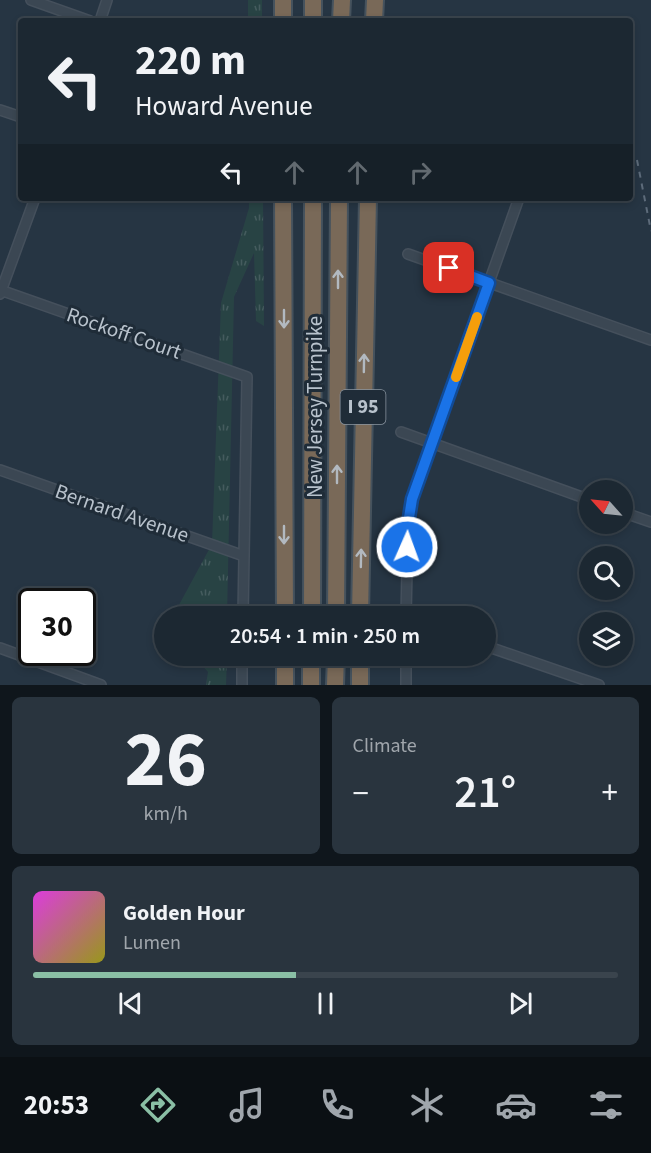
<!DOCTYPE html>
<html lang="en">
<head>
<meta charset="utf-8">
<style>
  :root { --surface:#1c2832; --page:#29343e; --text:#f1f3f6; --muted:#a0a6ac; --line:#3a444d; --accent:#8abfa5 }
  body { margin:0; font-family:"Source Sans 3",sans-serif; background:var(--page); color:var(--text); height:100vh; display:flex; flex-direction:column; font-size:22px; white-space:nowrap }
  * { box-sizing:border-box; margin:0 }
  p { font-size:20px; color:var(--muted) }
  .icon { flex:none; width:33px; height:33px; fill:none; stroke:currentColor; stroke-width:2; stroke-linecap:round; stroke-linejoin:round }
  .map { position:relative; height:685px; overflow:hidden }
  .side { display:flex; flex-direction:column; gap:12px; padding:12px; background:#0f161c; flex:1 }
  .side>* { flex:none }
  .top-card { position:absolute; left:18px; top:18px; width:615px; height:183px; border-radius:6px; box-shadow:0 3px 9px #0003,0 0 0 2px var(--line); background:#1c2832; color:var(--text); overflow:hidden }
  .needle { width:39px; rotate:297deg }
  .fabs { position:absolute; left:579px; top:480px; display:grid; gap:12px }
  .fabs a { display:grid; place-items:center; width:54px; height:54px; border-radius:50%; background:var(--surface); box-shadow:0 3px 9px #0003,0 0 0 2px var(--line); font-size:30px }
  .speed { position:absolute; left:18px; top:588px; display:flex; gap:12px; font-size:30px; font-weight:700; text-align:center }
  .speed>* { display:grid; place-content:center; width:78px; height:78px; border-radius:50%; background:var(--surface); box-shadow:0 3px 9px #0003,0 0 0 2px var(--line); line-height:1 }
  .speed .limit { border:3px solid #111; border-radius:9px; background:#fff; color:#111 }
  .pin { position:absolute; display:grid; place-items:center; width:51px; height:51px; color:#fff; margin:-26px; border-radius:12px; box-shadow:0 3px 9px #0006 }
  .me { position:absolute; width:66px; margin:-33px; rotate:2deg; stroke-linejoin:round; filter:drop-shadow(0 0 4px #0008) }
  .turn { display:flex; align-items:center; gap:21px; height:126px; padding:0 18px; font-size:27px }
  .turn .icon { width:78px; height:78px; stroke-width:2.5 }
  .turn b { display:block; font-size:42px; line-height:51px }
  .lanes { display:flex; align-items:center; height:57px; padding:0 18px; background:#0003; justify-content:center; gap:30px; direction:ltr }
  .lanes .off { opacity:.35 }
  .big { font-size:45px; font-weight:600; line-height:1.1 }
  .side .widget { flex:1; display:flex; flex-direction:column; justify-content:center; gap:9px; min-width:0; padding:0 21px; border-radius:9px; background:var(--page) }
  .side .dial { align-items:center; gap:0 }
  .dial b { font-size:78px; line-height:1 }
  .song { display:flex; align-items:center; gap:18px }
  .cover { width:72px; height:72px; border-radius:9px; background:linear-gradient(135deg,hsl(300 70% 55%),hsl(60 70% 35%)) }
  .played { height:6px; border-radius:3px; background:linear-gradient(90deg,var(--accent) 45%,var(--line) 45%) }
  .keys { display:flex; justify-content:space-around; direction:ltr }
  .heat { display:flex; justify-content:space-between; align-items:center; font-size:33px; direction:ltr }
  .side .tiles { flex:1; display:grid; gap:12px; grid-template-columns:1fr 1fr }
  .widget:last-child { grid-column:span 2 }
  .trip { position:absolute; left:154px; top:606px; width:342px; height:60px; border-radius:30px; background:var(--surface); box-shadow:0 3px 9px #0003,0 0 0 2px var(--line); font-weight:600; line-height:60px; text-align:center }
  .menu { display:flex; height:96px; justify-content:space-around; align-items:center; background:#0b1014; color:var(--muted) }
  .menu .icon { width:42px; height:42px }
  .menu .active { color:var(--accent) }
  .menu b { font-size:27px; color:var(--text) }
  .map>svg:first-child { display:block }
  .grass { fill:url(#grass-tufts) }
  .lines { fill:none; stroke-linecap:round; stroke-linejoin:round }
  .minor-casing { stroke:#45505c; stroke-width:12 }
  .motorway-casing { stroke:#45525d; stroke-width:20 }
  .minor { stroke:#3b4753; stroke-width:9 }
  .motorway { stroke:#796958; stroke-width:16 }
  .rail { stroke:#5d6b7a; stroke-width:2; stroke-dasharray:6 6; stroke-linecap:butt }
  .oneway { stroke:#b2b9c0 }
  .route-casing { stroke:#114b97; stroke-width:15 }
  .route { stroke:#1a73e8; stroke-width:10 }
  .slow { stroke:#f59e0b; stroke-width:10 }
  .labels { text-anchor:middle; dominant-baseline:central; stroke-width:6; stroke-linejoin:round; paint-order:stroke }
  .shield { fill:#1f2c38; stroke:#8a95a0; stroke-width:1.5 }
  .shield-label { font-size:20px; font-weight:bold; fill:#b8c2cc }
  .street-label { font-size:21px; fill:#b8c2cc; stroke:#1f2c38 }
</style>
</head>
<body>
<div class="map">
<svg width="651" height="685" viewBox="0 0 651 685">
  <defs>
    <pattern id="grass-tufts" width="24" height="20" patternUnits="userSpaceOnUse" patternTransform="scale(1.5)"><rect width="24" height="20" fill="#284344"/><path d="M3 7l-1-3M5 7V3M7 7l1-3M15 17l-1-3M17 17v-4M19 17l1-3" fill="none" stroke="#455c5e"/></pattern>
  </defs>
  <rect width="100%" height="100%" fill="#263543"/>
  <path class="grass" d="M248,0H262V21H248Z
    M249,198H263L264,326L256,321L254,253L234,297L227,616H173L212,544L221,303L249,208Z
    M194,656H227L226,685H206L208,672Z"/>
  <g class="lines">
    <defs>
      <path id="minor" d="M31,0L90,21
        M100,21L107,0
        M0,110L21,117
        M408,254L651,340
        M0,290L247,377L243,616
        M0,294L35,198
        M401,432L590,500
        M0,470L244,556
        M622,512L651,522
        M406,616L408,524L412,499L519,198
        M486,646L599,685
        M0,648L101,685
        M242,685V656
        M406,685V656"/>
      <path id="motorway" d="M283,0V21
        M313,21V0
        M341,21L342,0
        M374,21L375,0
        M283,198L285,616
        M312,616L313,198
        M336,616L339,198
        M360,616L368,198
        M285,656V685
        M311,685V656
        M335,685L336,656
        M360,685V656"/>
    </defs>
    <use href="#minor" class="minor-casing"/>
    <use href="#motorway" class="motorway-casing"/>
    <use href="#minor" class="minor"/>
    <use href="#motorway" class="motorway"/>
    <path class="rail" d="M637,160L651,231"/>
  </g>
  <defs><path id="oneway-shaft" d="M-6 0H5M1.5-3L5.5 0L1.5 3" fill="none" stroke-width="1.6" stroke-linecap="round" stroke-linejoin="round" transform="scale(1.5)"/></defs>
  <g class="oneway">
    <use href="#oneway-shaft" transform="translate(338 279) rotate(-90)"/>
    <use href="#oneway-shaft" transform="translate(284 319) rotate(90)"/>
    <use href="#oneway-shaft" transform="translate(364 363) rotate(-89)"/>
    <use href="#oneway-shaft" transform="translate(337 474) rotate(-90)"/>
    <use href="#oneway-shaft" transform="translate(284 535) rotate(90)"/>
    <use href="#oneway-shaft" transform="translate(361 558) rotate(-89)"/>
  </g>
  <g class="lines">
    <defs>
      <path id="route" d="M407,547L408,524L412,499L489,283L449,268"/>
    </defs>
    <use href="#route" class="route-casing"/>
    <use href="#route" class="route"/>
    <path class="slow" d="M456,377L477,317"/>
  </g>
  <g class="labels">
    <rect class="shield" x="340.5" y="390" width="45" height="34" rx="4.5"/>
    <g class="shield-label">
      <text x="363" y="407">I 95</text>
    </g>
    <g class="street-label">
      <text transform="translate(124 333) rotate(19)">Rockoff Court</text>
      <text transform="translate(315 407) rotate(-90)">New Jersey Turnpike</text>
      <text transform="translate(122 513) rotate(19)">Bernard Avenue</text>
    </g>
  </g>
</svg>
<div class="fabs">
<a><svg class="needle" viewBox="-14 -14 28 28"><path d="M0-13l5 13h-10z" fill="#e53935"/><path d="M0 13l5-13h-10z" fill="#a0a6ac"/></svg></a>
<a><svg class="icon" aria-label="search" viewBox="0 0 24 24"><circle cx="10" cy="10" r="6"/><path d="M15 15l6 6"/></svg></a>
<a><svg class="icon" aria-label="layers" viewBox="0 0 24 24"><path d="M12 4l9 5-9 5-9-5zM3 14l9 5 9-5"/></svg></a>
</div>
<div class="speed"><div class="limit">30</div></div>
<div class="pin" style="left:449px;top:268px;background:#d93025"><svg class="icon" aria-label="arrive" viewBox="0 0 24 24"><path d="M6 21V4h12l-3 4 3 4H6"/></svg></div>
<svg class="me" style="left:407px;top:547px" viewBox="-20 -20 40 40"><circle r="17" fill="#1a73e8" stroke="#fff" stroke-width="3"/><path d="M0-11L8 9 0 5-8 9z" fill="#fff"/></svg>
<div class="trip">20:54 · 1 min · 250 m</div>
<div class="top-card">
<div class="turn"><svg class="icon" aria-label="left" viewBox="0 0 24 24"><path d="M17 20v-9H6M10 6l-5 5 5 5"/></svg><div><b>220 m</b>Howard Avenue</div></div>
<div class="lanes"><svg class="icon" aria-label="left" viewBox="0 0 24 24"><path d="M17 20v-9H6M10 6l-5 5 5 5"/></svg><svg class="icon off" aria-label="ahead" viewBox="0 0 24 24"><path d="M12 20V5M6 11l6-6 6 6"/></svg><svg class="icon off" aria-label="ahead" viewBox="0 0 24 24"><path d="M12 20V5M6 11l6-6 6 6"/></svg><svg class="icon off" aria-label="right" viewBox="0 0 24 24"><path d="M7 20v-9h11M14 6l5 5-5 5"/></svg></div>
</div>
</div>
<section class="side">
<div class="tiles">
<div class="widget dial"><b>26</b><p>km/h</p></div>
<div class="widget"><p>Climate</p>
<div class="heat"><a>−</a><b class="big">21°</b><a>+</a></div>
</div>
<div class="widget">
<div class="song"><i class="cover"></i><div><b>Golden Hour</b><p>Lumen</p></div></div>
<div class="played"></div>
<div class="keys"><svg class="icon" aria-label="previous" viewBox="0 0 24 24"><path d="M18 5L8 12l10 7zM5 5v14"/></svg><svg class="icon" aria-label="pause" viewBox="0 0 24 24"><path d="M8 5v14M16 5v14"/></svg><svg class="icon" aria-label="next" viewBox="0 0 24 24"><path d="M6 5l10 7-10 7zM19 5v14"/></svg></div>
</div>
</div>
</section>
<nav class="menu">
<b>20:53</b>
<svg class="icon active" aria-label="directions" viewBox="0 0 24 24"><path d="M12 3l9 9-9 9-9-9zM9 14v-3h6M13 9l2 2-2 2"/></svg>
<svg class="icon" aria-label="music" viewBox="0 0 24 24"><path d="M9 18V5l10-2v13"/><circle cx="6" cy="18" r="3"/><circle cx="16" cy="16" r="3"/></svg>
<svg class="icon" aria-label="phone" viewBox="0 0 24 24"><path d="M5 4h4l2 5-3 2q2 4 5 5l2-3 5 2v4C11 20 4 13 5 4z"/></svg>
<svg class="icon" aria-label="climate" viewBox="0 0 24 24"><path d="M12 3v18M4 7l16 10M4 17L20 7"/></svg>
<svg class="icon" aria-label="car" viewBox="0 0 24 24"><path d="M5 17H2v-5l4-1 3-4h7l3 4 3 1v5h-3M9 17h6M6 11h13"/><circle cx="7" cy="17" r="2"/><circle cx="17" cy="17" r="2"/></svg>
<svg class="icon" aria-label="filters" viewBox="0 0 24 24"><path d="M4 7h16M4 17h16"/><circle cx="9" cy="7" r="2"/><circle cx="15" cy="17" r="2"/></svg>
</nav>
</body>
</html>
